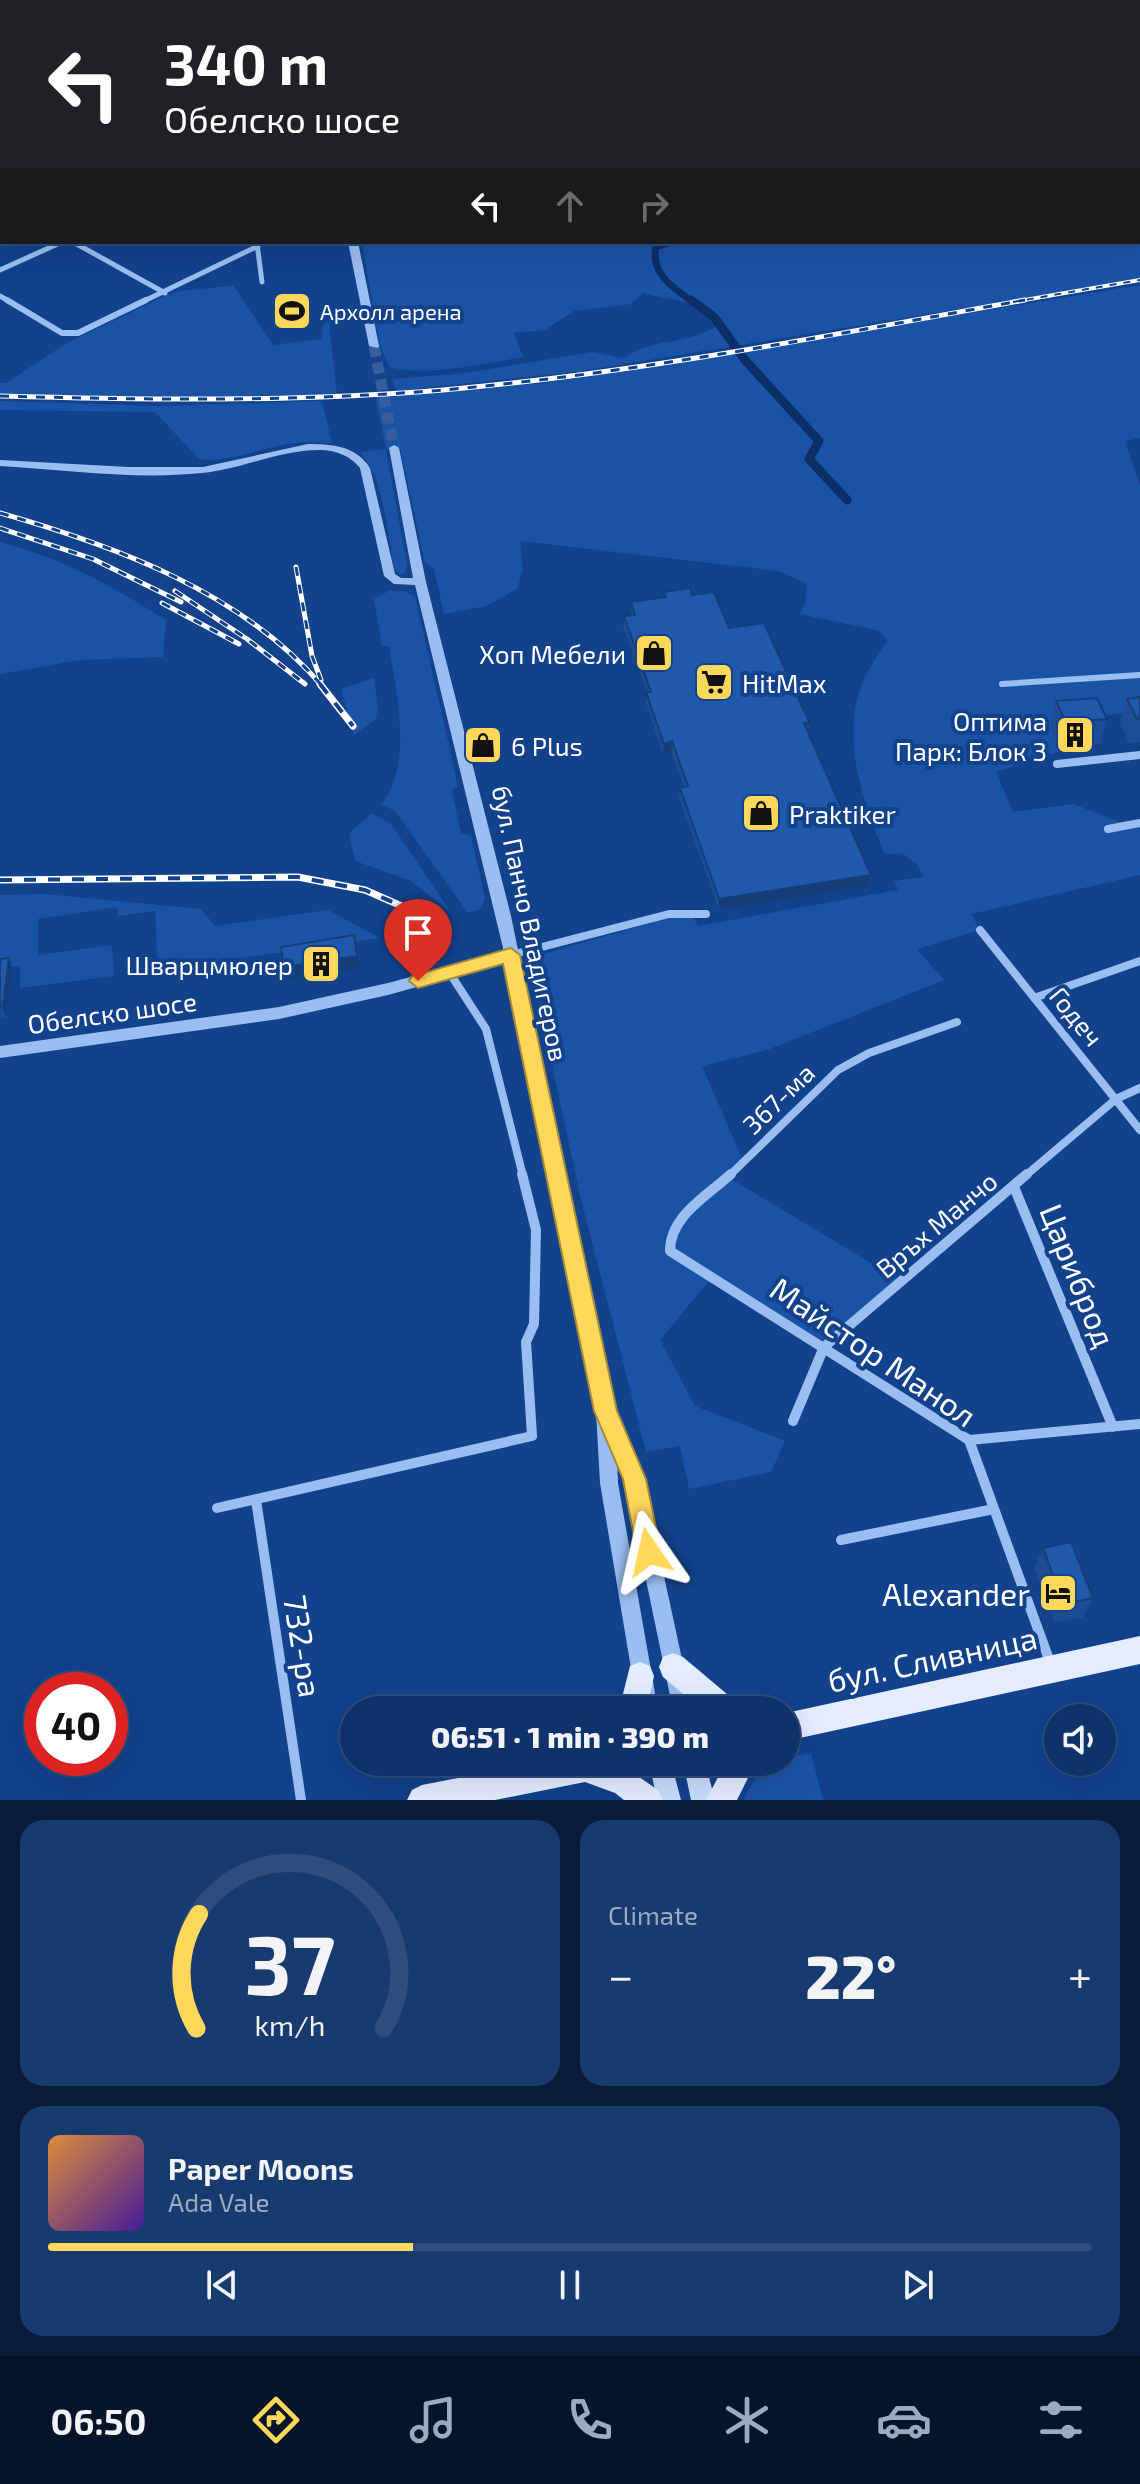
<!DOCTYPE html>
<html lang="en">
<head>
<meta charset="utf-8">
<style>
  :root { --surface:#0e3269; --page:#173a6f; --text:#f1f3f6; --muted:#9baac0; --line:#2e4d7d; --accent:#ffd75a }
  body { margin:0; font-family:"Exo 2",sans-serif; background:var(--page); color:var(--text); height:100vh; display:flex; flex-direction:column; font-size:30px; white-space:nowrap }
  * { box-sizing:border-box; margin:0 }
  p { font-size:26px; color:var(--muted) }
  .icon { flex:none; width:44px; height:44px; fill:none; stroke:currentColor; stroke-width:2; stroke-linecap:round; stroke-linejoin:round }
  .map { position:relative; height:1800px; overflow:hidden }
  .drawer { display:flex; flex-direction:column; gap:20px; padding:20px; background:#081c3a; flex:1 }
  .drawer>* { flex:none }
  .top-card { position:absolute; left:0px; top:0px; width:1140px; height:244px; box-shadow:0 8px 32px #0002,0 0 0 2px var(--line); background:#202124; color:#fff; overflow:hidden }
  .tools { position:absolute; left:1044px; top:1704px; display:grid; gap:16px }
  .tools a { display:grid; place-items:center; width:72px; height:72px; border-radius:50%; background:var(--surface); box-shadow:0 8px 32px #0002,0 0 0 2px var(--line); font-size:40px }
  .speed { position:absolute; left:24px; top:1672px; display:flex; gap:16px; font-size:40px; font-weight:700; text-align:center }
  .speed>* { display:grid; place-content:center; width:104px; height:104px; border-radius:50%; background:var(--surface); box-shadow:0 8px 32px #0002,0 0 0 2px var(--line); line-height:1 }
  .speed .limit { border:12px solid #d22; background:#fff; color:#111 }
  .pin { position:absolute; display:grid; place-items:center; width:68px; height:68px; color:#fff; margin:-82px -34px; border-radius:50% 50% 50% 0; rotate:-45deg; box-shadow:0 0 8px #0007 }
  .pin .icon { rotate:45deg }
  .me { position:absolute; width:88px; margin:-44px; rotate:349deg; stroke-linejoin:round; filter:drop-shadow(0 0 6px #0008) }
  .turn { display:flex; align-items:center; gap:28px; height:168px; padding:0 32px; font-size:36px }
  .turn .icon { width:104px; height:104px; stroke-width:2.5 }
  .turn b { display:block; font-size:56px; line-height:68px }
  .lanes { display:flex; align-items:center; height:76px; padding:0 32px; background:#0003; justify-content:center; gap:40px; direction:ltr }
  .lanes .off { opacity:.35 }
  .big { font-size:60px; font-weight:800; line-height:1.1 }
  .drawer .card { flex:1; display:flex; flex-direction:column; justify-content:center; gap:12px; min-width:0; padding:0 28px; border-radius:24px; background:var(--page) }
  .drawer .dial { align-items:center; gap:0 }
  .dial svg { height:208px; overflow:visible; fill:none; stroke:var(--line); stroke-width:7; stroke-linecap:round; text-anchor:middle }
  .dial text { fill:var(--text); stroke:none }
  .song { display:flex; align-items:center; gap:24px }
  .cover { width:96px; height:96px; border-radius:12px; background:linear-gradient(135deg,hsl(30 70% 55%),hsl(260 70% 35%)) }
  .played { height:8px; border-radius:4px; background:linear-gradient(90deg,var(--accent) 35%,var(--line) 35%) }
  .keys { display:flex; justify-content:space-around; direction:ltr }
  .heat { display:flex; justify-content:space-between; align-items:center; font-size:44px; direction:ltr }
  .drawer .tiles { flex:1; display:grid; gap:20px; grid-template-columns:1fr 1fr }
  .card:last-child { grid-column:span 2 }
  .trip { position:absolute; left:340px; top:1696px; width:460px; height:80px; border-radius:40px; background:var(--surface); box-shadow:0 8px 32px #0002,0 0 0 2px var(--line); font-weight:800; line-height:80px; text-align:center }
  .dock { display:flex; height:128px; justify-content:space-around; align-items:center; background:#06142a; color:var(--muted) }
  .dock .icon { width:56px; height:56px }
  .dock .selected { color:var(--accent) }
  .dock b { font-size:36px; color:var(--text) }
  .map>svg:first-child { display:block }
  .green { fill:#1a53a6 }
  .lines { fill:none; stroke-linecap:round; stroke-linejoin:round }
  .canal-far1 { stroke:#0b2f68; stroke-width:7 }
  .canal { stroke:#0b2f68; stroke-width:9 }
  .river { fill:#0b2f68; fill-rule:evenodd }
  .tertiary-tunnel { stroke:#365e9d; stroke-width:11; stroke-dasharray:11 6; stroke-linecap:butt }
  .minor-far3 { stroke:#9abef1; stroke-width:5 }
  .minor-far2 { stroke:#9abef1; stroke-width:6 }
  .minor-far1 { stroke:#9abef1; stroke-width:8 }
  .minor { stroke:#9abef1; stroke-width:10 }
  .tertiary { fill:#9abef1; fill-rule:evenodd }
  .secondary { fill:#c8dcfc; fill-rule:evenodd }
  .primary { fill:#e4edff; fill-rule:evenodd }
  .rail-far2-casing { stroke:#fff; stroke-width:4 }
  .rail-far1-casing { stroke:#fff; stroke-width:5 }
  .rail-casing { stroke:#fff; stroke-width:7 }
  .rail-far2 { stroke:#12428c; stroke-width:2; stroke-dasharray:7; stroke-linecap:butt }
  .rail-far1 { stroke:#12428c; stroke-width:3; stroke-dasharray:9; stroke-linecap:butt }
  .rail { stroke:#12428c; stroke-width:4; stroke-dasharray:12; stroke-linecap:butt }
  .wall { fill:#1c4c94 }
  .shaded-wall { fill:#163e78 }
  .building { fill:#2058ac; stroke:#163e78; stroke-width:2 }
  .route { fill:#ffd75a; stroke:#a68c3a; stroke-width:2 }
  .labels { text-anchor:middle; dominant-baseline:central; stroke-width:8; stroke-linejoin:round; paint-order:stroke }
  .far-poi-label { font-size:22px; fill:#fff; stroke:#12428c; text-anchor:start }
  .poi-label { font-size:26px; fill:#fff; stroke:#12428c; text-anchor:end }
  .street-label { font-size:26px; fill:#fff; stroke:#12428c }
  .near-street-label { font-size:32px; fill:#fff; stroke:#12428c }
  .near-poi-label { font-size:32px; fill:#fff; stroke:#12428c; text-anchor:end }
</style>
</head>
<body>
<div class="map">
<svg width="1140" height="1800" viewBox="0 0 1140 1800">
  <rect width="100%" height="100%" fill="#12428c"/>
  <path class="green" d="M307,0H1140V279L583,371L396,391L392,379L466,373L593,352L624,358C651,338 688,345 716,326C698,296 672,302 643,293L631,304L574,311L545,330L514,333L523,357C481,364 431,377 389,367L380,345L362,242H1138V2Z
    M233,285L273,345L321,339L324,320L329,321L337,394L170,399L0,395V383H6L67,343L167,295C187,287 211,290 233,285Z
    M1140,285V438L1125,441L1140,485V710L1050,725L1061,751L996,772L1013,812L1074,804L1119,822L1140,820V875L971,914L980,930L917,949L944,980L767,1050L702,1066L744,1163L728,1177L901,1281L824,1347L713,1276L660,1340L695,1406L785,1441L771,1472L689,1489L680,1446L646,1452L580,1195L529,958L690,912L698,926L898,890L894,881L923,877L917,864L902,853L885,855C863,803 839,735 864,679C870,666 879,653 887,641L880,631L800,614L805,603L807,584L778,571L520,541L523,570L517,589L487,606L444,614L434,568L425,563L400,448L386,450L407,564L405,573L401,575L395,570C387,537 385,475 359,452L386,449L376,398L544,383Z
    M0,401L156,406L322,401L332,443C317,442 302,442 287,444C257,449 230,463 199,459L155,412L0,410Z
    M0,542C62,558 112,586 166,620L163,657L80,660L0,674Z
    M389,591H404L415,596L458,786L452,791L461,833L471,836L485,899L480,909L468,913L395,811L381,804C414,767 396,689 389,646H382L374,599Z
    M374,678L378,709L376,719L354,735L341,689Z
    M372,813L391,824L451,912L409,880L355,861L349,833Z
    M44,894L201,909L215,926L328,910L380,938L158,970L155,911L118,916L117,907L38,919V955L112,945L114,976L20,988V966L0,969V895Z
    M811,1753L823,1800H744C757,1765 780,1759 811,1753Z"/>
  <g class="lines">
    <path class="canal-far1" d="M671,242L656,247C650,274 675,289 693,302"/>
    <path class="canal" d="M691,300L714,317L745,360L819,441L809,459L847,500"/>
    <path class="river" d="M23,0H38L22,2Z
      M2,8V16L0,17V9Z"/>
    <path class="tertiary-tunnel" d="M374,346L394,448"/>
    <path class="minor-far3" d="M63,2L69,0
      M73,242L165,293
      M257,243L262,282
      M0,270L62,242
      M0,296L10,302
      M142,302L258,246"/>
    <path class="minor-far2" d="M7,300L62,333H78L146,300
      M1002,684L1140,675"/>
    <path class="minor-far1" d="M1057,764L1140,755
      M1108,829L1140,823
      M980,930L1140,1130
      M511,955L669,914H706
      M449,972L486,1029L523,1176
      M1034,998L1140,961
      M729,1176L838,1070L869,1053L957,1022
      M1025,1176L1116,1099L1140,1088"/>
    <path class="minor" d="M731,1174C707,1196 670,1216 670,1251L969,1440L1051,1665
      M1014,1187L1113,1427
      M793,1421L824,1347L1027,1174
      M969,1440L1140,1424
      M256,1500L301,1800
      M217,1508L532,1436L526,1342L534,1324L536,1230L522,1174
      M841,1540L994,1509"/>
    <path class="tertiary" d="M291,0H299L300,2H292Z
      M348,242H358L379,346L378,348L369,346Z
      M308,444C333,444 356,446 370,468L395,574L401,578H413L389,448L394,445L399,448L426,582L511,916L614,1415L643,1479L693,1710H673L625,1479L617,1460L618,1483L658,1710H638L600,1483L596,1411L506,962L388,995L279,1019L0,1058V1046L279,1007L388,983L504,952L415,585L394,584L384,576L360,468C350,456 338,451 322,450C281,449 243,469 202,473C135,480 67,470 0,466V460L128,467H203Z"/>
    <path class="secondary" d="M649,1762H671L681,1800H657Z
      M683,1762H705L715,1800H691Z"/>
    <path class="primary" d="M1140,1636V1664L786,1741V1713Z
      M673,1653L683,1657L734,1700L738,1710H702L663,1677L659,1667L663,1657Z
      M640,1662L650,1666L654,1676L647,1710H619L630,1666Z
      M541,1762H628L626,1768L658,1790L663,1800H624L615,1793L585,1782L495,1800H407L412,1790L422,1785Z
      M726,1762H756L737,1800H706Z"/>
    <defs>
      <path id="rail-far2" d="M1013,302L1140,280"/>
      <path id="rail-far1" d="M0,396C148,400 296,402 443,390C638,373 832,335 1025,300
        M0,513C115,546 242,592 322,686
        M0,528L93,559L181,602
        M296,567L312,656L321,680
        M175,591L247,639L305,684
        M162,603L239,644"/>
      <path id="rail" d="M320,684L353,726
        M0,880L298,877L365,890L413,911"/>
    </defs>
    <use href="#rail-far2" class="rail-far2-casing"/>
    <use href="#rail-far1" class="rail-far1-casing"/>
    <use href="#rail" class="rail-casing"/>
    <use href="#rail-far2" class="rail-far2"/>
    <use href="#rail-far1" class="rail-far1"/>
    <use href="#rail" class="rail"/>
  </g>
  <path class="wall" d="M664,592L692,595L729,628L810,724L808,734L871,875L869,886L719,910L679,798L680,788L684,787L671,752L663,755L646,703L647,692L623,627L624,616L631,615V602L664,597Z
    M1140,697V742L1129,743L1120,723L1127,699Z
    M1056,701L1107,719L1100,744L1059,747L1050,726Z
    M9,958L12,969L6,1017H0V959Z
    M1043,1548L1093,1598L1083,1618L1055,1623L1034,1568Z"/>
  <path class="shaded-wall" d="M672,741L671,752L663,755L664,744Z
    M491,754L492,758L482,760V756Z
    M871,875L869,886L719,910V899Z
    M357,956L359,968L286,980L284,967Z
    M9,958L12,969L6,1017L3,1006Z"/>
  <path class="building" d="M690,588L692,595L714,592L729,628L764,623L810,724L804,723L871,875L719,899L680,788L688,786L672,741L664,744L646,692H651L624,616L635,615L631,602L666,597L664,592Z
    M1140,697V719H1137L1127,699Z
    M1097,698L1107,719L1066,722L1056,701Z
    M484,725L491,754L482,756L475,726Z
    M354,935L357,956L284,967L281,947Z
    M9,958L3,1006H0V959Z
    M1071,1542L1093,1598L1064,1604L1043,1548Z"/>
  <path class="route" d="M511,948L520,955L617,1411L646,1479L661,1552L658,1560L649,1564L640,1560L637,1552L623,1479L594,1411L503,964L418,988L409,981L412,976Z"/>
  <defs>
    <symbol id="stadium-square" viewBox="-11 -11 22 22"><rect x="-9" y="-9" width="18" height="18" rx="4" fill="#ffd75a" stroke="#12428c"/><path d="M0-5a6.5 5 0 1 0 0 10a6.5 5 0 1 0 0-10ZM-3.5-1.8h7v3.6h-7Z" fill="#111"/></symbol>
    <symbol id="shop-square" viewBox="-11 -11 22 22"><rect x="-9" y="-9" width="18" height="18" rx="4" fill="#ffd75a" stroke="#12428c"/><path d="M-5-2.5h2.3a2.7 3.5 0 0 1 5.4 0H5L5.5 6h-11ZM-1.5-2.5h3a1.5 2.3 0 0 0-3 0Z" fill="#111"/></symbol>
    <symbol id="supermarket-square" viewBox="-11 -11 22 22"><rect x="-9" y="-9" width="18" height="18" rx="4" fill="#ffd75a" stroke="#12428c"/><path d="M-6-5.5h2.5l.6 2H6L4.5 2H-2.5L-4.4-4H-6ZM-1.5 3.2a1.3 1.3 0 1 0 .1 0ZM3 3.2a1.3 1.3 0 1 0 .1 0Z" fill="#111"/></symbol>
    <symbol id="building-square" viewBox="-11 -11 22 22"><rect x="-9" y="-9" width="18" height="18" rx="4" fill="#ffd75a" stroke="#12428c"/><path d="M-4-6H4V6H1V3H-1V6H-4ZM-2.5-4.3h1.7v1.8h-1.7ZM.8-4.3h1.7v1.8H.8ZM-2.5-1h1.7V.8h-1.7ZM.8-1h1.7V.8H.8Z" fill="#111"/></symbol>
    <symbol id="hotel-square" viewBox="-11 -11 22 22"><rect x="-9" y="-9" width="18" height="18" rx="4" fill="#ffd75a" stroke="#12428c"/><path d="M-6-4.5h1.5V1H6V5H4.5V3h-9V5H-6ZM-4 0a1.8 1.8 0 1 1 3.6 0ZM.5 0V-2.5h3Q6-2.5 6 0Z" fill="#111"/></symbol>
  </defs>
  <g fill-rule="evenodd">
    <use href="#stadium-square" x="270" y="289" width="44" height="44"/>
    <use href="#shop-square" x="632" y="631" width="44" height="44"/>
    <use href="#supermarket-square" x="692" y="660" width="44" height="44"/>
    <use href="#building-square" x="1053" y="713" width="44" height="44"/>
    <use href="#shop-square" x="461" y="723" width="44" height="44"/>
    <use href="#shop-square" x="739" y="791" width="44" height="44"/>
    <use href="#building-square" x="299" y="942" width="44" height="44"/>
    <use href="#hotel-square" x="1036" y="1571" width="44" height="44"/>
  </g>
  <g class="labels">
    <g class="far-poi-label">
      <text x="320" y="311">Архолл арена</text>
    </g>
    <g class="poi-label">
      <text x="626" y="653">Хоп Мебели</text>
      <text x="742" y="682" text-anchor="start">HitMax</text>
      <text x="1047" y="720">Оптима<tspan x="1047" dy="30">Парк: Блок 3</tspan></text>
      <text x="511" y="745" text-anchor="start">6 Plus</text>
      <text x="789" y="813" text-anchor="start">Praktiker</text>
      <text x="293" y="964">Шварцмюлер</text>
    </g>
    <g class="street-label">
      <text transform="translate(531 923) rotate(78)">бул. Панчо Владигеров</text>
      <text transform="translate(112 1012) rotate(-8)">Обелско шосе</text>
      <text transform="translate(1077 1016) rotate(51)">Годеч</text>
      <text transform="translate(778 1098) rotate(-44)">367-ма</text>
      <text transform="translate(936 1224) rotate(-40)">Връх Манчо</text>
    </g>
    <g class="near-street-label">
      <text transform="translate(1079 1275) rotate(68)">Цариброд</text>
      <text transform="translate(874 1351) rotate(34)">Майстор Манол</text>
      <text transform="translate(304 1646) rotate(81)">732-ра</text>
      <text transform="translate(932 1658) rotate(-12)">бул. Сливница</text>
    </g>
    <g class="near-poi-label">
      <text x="1030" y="1593">Alexander</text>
    </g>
  </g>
</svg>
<div class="tools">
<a><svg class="icon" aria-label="sound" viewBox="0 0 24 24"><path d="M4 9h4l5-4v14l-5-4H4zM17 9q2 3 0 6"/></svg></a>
</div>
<div class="speed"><div class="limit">40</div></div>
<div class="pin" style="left:418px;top:981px;background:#d93025"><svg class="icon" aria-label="arrive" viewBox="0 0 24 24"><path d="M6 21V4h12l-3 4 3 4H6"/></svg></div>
<svg class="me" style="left:649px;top:1552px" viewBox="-20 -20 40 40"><path d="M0-17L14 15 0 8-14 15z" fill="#ffd75a" stroke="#fff" stroke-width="4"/></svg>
<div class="trip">06:51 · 1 min · 390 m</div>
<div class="top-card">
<div class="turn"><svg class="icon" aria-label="left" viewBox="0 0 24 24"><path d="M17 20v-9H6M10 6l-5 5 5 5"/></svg><div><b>340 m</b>Обелско шосе</div></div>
<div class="lanes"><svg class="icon" aria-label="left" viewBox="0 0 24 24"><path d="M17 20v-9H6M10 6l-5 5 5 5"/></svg><svg class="icon off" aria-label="ahead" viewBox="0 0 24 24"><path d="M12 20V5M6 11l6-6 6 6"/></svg><svg class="icon off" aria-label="right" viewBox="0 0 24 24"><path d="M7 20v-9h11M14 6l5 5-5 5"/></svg></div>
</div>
</div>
<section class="drawer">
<div class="tiles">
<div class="card dial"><svg viewBox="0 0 100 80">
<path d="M14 69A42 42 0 1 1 86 69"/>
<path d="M14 69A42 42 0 0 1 15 25" stroke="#ffd75a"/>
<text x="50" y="56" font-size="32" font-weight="700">37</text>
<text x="50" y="72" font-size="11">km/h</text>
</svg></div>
<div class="card"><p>Climate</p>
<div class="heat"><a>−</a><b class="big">22°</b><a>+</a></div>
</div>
<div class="card">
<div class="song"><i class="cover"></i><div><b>Paper Moons</b><p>Ada Vale</p></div></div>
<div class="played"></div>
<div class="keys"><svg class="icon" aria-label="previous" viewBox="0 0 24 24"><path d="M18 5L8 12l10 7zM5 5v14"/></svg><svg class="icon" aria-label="pause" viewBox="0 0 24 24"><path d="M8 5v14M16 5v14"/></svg><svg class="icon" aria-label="next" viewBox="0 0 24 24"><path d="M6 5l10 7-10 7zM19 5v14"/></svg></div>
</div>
</div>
</section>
<nav class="dock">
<b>06:50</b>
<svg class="icon selected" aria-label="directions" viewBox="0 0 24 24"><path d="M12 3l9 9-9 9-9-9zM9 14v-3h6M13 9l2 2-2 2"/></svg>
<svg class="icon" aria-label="music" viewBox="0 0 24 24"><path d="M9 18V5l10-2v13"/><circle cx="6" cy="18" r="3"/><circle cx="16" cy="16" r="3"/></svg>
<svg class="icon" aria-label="phone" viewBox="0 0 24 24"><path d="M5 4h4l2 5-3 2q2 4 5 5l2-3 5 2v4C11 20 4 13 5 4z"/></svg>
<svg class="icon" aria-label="climate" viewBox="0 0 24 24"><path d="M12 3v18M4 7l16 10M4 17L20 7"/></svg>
<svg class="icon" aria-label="car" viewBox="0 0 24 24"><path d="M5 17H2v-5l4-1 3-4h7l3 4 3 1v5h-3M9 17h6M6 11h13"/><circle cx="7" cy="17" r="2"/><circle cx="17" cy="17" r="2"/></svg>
<svg class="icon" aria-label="filters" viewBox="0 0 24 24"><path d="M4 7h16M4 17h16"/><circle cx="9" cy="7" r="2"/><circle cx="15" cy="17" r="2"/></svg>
</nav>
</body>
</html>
